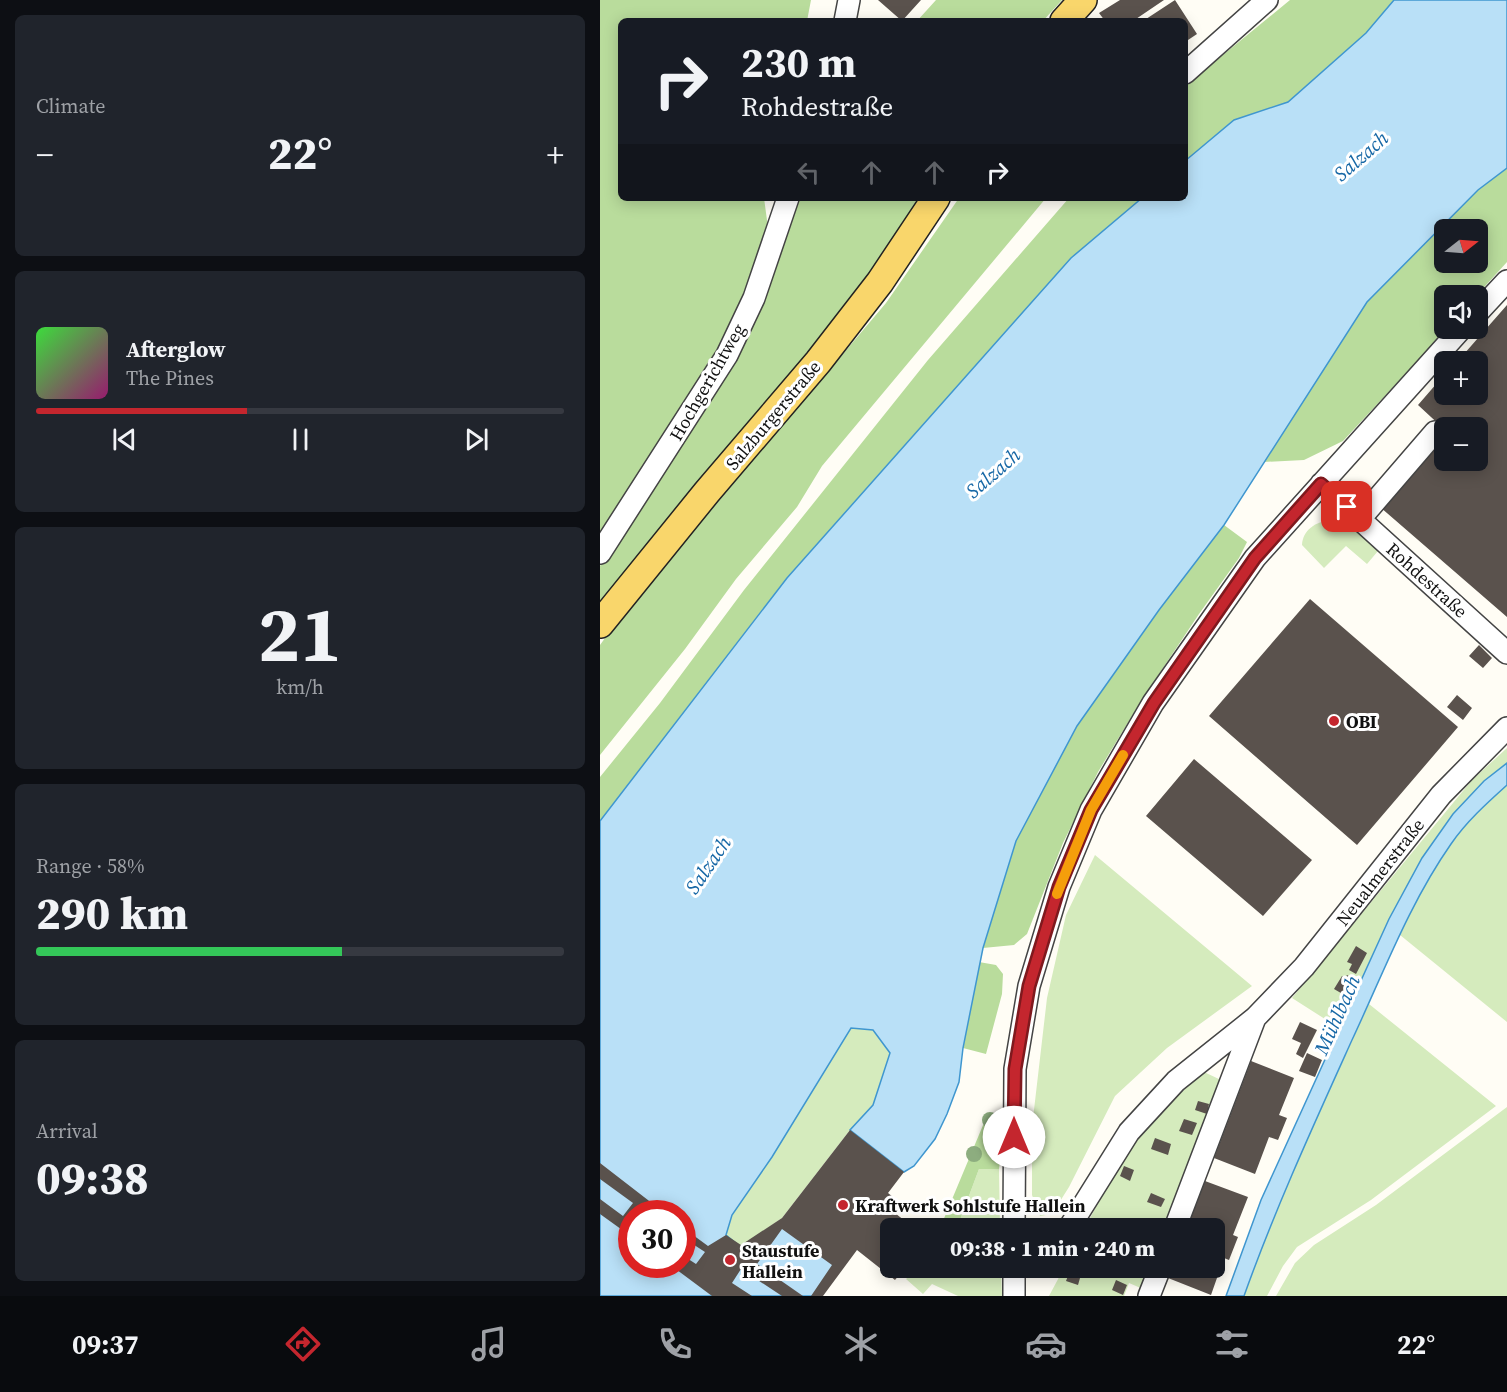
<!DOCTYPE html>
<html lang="en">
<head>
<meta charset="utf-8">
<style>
  :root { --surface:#171b24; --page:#20242c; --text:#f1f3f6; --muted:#9ea1a6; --line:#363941; --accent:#c4262e }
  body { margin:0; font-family:"Source Serif 4",serif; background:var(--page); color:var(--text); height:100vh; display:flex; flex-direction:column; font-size:22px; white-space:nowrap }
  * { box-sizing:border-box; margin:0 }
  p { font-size:20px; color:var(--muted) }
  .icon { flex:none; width:33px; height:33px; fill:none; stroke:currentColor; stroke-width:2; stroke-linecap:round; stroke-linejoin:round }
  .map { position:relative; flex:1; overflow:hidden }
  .panel { display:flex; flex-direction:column; gap:15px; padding:15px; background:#0d0f14; width:600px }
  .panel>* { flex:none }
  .banner { position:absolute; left:18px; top:18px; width:570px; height:183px; border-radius:9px; box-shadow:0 3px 15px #0003; background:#171b24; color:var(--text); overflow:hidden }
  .needle { width:39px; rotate:73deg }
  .buttons { position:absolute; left:834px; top:219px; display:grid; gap:12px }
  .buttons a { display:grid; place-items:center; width:54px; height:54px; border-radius:9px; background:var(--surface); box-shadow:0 3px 15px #0003; font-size:30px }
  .speed { position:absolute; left:18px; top:1200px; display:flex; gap:12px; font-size:30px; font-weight:700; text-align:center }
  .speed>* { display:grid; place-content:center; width:78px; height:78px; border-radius:50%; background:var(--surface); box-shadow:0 3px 15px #0003; line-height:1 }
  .speed .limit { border:9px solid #d22; background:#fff; color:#111 }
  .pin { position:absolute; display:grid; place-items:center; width:51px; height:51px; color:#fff; margin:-26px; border-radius:12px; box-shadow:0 3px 9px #0006 }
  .me { position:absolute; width:66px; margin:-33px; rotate:0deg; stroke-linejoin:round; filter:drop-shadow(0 0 4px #0008) }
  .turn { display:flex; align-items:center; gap:21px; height:126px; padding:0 24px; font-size:27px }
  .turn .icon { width:78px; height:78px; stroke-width:2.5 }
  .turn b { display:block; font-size:42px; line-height:51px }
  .lanes { display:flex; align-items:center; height:57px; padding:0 24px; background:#0003; justify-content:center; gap:30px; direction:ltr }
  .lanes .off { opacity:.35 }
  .big { font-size:45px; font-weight:800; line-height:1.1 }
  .panel .tile { flex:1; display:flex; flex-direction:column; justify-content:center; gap:9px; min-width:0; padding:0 21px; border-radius:9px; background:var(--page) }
  .panel .dial { align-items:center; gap:0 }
  .dial b { font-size:78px; line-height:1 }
  .song { display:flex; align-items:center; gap:18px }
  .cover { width:72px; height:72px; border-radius:9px; background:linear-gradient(135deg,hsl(120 70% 55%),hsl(320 70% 35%)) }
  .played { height:6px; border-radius:3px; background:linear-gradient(90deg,var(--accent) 40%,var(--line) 40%) }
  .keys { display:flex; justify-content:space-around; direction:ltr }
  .heat { display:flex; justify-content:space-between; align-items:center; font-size:33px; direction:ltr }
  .charge { height:9px; border-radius:4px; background:linear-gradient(90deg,#34c759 58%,var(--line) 0) }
  .trip { position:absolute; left:280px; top:1218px; width:345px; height:60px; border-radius:9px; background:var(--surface); box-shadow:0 3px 15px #0003; font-weight:800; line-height:60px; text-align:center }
  .menu { display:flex; height:96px; justify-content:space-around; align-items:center; background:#090b0e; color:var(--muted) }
  .menu .icon { width:42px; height:42px }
  .menu .selected { color:var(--accent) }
  .menu b { font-size:27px; color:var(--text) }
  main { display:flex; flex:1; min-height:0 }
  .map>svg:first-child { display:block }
  .green { fill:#d5ebbd }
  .forest { fill:#b9dc9c; fill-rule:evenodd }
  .water { fill:#b9e0f7; stroke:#3f96cf; stroke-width:1.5; fill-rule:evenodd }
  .building { fill:#5a524d }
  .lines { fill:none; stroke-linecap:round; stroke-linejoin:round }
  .minor-casing { stroke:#444; stroke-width:24 }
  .major-casing { stroke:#222; stroke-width:30 }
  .minor { stroke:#fff; stroke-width:21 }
  .major { stroke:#f9d66b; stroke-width:27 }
  .tree { fill:#8dad7f }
  .route-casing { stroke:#7f191e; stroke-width:15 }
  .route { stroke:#c4262e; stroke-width:10 }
  .slow { stroke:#f59e0b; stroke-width:10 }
  .poi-dot { fill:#c4262e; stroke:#fff; stroke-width:2 }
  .labels { text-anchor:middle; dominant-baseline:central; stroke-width:6; stroke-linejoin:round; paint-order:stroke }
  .street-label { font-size:18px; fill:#111; stroke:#fff }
  .poi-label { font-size:18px; font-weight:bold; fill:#111; stroke:#fff; text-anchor:start }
  .water-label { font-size:20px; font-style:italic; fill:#1768a6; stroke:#fff }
</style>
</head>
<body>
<main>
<section class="panel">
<div class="tile"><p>Climate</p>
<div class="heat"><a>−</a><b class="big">22°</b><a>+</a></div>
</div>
<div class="tile">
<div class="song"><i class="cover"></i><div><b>Afterglow</b><p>The Pines</p></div></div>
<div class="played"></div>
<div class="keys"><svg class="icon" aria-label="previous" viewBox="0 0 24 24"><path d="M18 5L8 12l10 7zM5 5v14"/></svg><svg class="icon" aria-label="pause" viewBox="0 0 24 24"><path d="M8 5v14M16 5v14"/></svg><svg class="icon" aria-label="next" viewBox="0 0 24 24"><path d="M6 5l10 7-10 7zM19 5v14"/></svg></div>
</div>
<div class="tile dial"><b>21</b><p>km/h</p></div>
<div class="tile"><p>Range · 58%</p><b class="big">290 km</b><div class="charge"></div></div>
<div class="tile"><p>Arrival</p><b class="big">09:38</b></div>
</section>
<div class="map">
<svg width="907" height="1296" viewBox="0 0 907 1296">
  <rect width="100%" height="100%" fill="#fffdf5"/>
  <path class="green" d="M730,520L750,525L778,551L767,564L746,546L724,568L702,545C703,530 715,522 730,520Z
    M907,748V763L884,781L789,919L739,1028L692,998L872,780Z
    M907,785V1022L800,935C815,904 831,870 852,842C868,821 887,803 907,785Z
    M495,855L652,986L567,1048L515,1096L469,1187L452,1214L440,1216L432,1195V1127L447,998L466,915Z
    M769,1004L896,1106L771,1200L697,1247L683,1266L667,1296H644C680,1196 725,1100 769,1004Z
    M251,1028L273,1030L290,1053L273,1105L250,1130L182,1218L140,1247L126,1235L132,1215L172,1157Z
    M604,1072L621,1080L565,1228H485L519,1162L556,1115Z
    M907,1107V1296H676L695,1263L714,1245L776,1205Z
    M379,1169H399L400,1228H357Z
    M317,1268H401L402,1296H358L332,1284L323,1294L306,1279Z
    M464,1268H551L543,1289L529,1283L524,1296H449Z"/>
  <path class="forest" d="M0,0H211L207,21H21V198H164L169,235L129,338L0,545Z
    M336,0H462L443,21H317Z
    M690,0H794L766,33L688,102L634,120L585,161V86Z
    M907,168V262L877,295L844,296V328L847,329L743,441L704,460L663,462L767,302L878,190ZM844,230H878V262H844Z
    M196,198H324C230,342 108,468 0,602V566L65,466Z
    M359,198H446L222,466L197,507L136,579L85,649L0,755V645L21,616L286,303Z
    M469,198H542L471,259L187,578L0,821V777L60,703L144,590L328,360Z
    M624,525L647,542L639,558L599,614L541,701L498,772L463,843L427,934L414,945L383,948L416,841L477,726L559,610Z
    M379,962L396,965L403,974L402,994L386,1054L363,1048Z
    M401,1117L402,1145L399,1169H379L357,1228H340L386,1118Z"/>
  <path class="water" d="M794,0H907V168L878,190L767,302L624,525L559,610L477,726L416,841L383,948L363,1048L359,1082L347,1114L335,1139L314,1166L304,1172L250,1130L273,1105L290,1053L273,1030L251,1028L172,1157L132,1215L126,1235L148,1253L201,1210L249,1255L221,1296H0V821L187,578L471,258L542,198H585V161L634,120L688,102L766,33ZM32,1214H82V1264H32Z
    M907,763V785C887,803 866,822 851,844C809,904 783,974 752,1040C714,1124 675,1209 644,1296H626L661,1200L789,919L822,858L853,814L884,781Z"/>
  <path class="building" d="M278,0H321L302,21Z
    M520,0H564L533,21H505L499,13Z
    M575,0L597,34L585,42V21H543Z
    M907,305V617L780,507L844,433V460H878V428L844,429L818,405L844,375V394H878V362H857Z
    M710,599L858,727L757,845L609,716Z
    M879,645L892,658L883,668L869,656Z
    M857,695L872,708L863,720L847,707Z
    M594,759L712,860L663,916L546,816Z
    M756,946L767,953L756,974L749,970L752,964L747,962Z
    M747,975L756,980L746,996L734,989L742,976L745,978Z
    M700,1022L717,1030L703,1058L696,1054L701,1043L692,1039Z
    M707,1053L722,1060L715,1077L699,1071Z
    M651,1061L694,1078L679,1115L687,1118L678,1140L669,1137L655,1174L614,1158Z
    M598,1101L609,1104L607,1114L595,1110Z
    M584,1119L597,1123L592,1135L579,1131Z
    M250,1130L304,1172L288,1193L298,1201L291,1210L309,1224L313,1220L324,1228H291V1268H305L295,1280L257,1250L223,1296H211L232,1265L182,1229L157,1264L203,1296H182L141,1269L132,1283L152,1296H112L69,1264H82V1255L96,1264L105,1252L82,1237V1227L108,1246L126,1235L141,1245L182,1218Z
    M555,1138L571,1144L568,1155L551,1149Z
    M0,1163L66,1214H50L41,1208L37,1214H32V1237L0,1214V1199L23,1216L33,1203L0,1179Z
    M524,1166L534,1170L530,1181L520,1176Z
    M605,1181L648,1197L633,1235L638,1237L629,1260L624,1258L611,1295L568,1278L572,1268H615V1228H587Z
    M551,1193L565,1199L561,1207L547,1202Z
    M471,1268L482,1271L478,1285L466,1281Z
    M516,1280L527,1285L523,1295L512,1290Z"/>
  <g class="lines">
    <defs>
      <path id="minor" d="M245,21L249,0
        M585,73L667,0
        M878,312L907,281
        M721,484L907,653
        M760,519L835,432
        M0,553L127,355L154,298L188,198
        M414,1228L415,1069L429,986L459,887L491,810L553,703L655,558L862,328
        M469,1228L529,1132L576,1081L655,1018L704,967L841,795L907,728
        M575,1228L655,1018
        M414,1268V1296
        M549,1296L560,1268"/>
      <path id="major" d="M464,21L483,0
        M0,624L107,492L218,362L280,282L336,198"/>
    </defs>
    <use href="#minor" class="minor-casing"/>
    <use href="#major" class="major-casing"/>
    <use href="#minor" class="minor"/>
    <use href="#major" class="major"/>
  </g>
  <g class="tree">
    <circle cx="390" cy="1120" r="8"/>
    <circle cx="374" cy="1154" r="8"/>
  </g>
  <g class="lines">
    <defs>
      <path id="route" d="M414,1137L415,1069L429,986L459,887L491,810L554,703L655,558L721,484L747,507"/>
    </defs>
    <use href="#route" class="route-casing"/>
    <use href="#route" class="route"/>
    <path class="slow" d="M457,894L491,810L523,755"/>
  </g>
  <g class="poi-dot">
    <circle cx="734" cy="721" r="6"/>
    <circle cx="243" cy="1205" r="6"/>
    <circle cx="130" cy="1260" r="6"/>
  </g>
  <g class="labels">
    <g class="street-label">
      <text transform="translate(107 382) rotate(-60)">Hochgerichtweg</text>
      <text transform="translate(173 415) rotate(-50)">Salzburgerstraße</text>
      <text transform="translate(827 580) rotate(42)">Rohdestraße</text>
      <text transform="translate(780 872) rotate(-52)">Neualmerstraße</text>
    </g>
    <g class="poi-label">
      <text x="746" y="721">OBI</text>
      <text x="255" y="1205">Kraftwerk Sohlstufe Hallein</text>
      <text x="142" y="1250">Staustufe<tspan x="142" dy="21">Hallein</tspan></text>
    </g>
    <g class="water-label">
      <text transform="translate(761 156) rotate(-41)">Salzach</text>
      <text transform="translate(393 473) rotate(-41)">Salzach</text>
      <text transform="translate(108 865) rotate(-56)">Salzach</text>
      <text transform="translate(737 1015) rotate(-66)">Mühlbach</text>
    </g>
  </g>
</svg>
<div class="buttons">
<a><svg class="needle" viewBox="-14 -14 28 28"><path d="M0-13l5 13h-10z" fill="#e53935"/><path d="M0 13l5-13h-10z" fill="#9ea1a6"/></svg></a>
<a><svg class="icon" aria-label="sound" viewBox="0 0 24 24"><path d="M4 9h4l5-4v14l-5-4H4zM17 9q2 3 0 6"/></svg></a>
<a>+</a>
<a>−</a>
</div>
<div class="speed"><div class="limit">30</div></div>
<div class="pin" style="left:747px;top:507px;background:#d93025"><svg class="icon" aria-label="arrive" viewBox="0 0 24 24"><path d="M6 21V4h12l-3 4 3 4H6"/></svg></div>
<svg class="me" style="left:414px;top:1137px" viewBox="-20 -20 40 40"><circle r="19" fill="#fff"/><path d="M0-13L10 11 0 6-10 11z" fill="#c4262e"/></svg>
<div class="trip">09:38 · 1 min · 240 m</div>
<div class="banner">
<div class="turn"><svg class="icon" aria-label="right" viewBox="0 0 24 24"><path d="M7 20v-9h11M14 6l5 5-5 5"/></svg><div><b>230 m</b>Rohdestraße</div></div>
<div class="lanes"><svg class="icon off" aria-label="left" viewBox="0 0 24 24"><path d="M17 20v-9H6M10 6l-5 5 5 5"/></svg><svg class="icon off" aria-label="ahead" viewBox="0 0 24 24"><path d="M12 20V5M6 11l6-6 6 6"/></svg><svg class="icon off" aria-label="ahead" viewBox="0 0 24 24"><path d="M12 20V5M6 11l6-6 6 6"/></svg><svg class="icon" aria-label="right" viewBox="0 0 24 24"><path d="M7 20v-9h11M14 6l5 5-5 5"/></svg></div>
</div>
</div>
</main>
<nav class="menu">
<b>09:37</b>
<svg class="icon selected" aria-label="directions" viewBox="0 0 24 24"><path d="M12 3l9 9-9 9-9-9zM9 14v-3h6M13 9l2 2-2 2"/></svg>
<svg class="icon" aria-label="music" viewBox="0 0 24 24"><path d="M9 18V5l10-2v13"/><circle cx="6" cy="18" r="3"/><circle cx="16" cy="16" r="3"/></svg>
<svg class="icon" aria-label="phone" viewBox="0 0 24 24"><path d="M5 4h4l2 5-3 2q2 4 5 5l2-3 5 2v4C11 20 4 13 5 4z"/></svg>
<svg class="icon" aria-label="climate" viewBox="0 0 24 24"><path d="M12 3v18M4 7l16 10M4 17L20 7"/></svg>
<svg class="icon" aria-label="car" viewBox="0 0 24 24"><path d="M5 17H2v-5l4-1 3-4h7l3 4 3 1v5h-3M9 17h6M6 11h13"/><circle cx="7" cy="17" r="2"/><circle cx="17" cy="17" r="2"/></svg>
<svg class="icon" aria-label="filters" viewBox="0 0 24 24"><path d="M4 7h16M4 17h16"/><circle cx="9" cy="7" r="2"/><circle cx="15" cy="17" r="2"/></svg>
<b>22°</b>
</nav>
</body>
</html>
